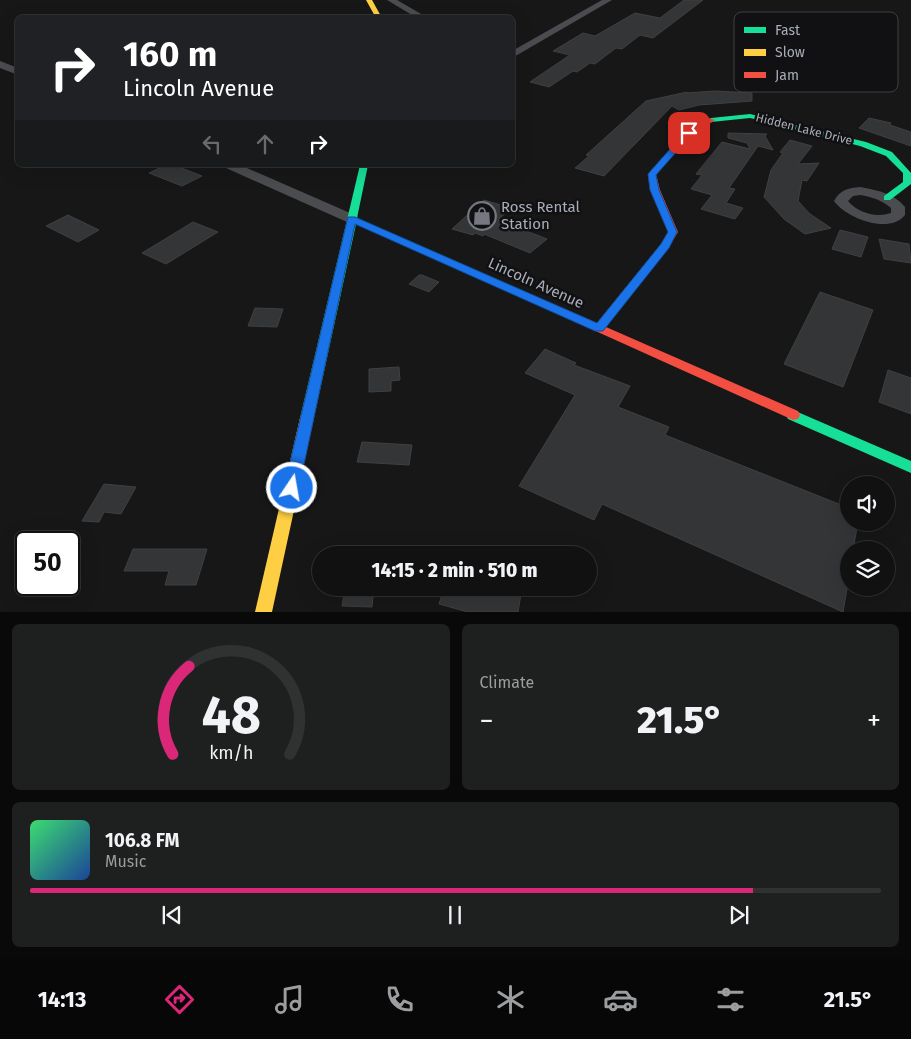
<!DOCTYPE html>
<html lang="en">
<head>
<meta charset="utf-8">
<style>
  :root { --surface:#111; --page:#1e1f1f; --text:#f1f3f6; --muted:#9c9d9f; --line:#303131; --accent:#db2777 }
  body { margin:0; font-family:"Fira Sans",sans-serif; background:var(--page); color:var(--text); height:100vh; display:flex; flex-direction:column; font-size:19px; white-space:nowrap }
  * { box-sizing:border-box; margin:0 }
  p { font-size:16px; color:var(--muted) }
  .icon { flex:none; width:28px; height:28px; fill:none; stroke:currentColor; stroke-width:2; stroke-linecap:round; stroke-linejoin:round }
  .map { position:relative; height:612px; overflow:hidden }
  .side { display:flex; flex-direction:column; gap:12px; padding:12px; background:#090909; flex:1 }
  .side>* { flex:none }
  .guide { position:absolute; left:15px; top:15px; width:500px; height:152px; border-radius:8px; box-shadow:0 5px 20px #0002,0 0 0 1px var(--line); background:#202124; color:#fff; overflow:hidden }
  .controls { position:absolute; left:840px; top:476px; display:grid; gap:10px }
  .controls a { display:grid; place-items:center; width:55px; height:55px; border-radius:50%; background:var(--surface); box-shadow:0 5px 20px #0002,0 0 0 1px var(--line); font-size:25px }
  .speed { position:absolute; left:15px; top:531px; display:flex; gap:10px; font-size:25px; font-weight:700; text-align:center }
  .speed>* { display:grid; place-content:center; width:65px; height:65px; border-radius:50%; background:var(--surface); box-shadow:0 5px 20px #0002,0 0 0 1px var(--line); line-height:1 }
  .speed .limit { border:2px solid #111; border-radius:8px; background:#fff; color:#111 }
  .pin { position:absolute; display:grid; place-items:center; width:42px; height:42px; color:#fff; margin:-21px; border-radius:10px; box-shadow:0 2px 8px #0006 }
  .me { position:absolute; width:55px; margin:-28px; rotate:12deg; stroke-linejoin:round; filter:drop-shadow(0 0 4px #0008) }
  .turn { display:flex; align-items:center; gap:18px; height:105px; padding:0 25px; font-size:22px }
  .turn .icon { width:65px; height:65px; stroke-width:2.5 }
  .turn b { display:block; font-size:35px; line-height:42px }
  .lanes { display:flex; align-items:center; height:48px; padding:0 25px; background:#0003; justify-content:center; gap:25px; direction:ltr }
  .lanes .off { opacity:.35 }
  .big { font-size:38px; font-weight:800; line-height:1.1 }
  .side .tile { flex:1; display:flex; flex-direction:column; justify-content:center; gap:8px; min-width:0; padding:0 18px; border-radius:8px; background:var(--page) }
  .side .dial { align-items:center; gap:0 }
  .dial svg { height:130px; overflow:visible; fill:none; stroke:var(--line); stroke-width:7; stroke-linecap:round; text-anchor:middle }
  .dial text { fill:var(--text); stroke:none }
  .song { display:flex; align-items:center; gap:15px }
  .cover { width:60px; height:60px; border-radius:8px; background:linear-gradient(135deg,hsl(140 70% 55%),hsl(220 70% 35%)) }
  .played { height:5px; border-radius:2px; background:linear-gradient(90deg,var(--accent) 85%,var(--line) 85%) }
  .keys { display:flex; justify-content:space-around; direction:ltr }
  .heat { display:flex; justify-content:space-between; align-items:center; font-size:28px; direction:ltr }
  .side .tiles { flex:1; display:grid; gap:12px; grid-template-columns:1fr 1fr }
  .tile:last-child { grid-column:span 2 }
  .trip { position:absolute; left:312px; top:546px; width:285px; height:50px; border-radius:25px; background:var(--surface); box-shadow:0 5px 20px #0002,0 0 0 1px var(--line); font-weight:800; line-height:50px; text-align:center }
  .tabs { display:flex; height:80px; justify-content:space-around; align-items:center; background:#070707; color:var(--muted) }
  .tabs .icon { width:35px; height:35px }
  .tabs .active { color:var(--accent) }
  .tabs b { font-size:22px; color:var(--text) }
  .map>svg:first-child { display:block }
  .building { fill:#343537; stroke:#3f4043 }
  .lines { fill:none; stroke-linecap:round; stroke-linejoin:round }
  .street { fill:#4b4c50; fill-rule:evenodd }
  .fast { fill:#16e098; fill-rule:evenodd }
  .slow { fill:#ffcf43; fill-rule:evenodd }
  .jam { fill:#f24e42; fill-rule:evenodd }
  .route { fill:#1a73e8; stroke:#114b97 }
  .labels { text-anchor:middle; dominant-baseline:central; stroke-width:5; stroke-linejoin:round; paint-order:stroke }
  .far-street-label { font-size:12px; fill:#a8adb8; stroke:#111113 }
  .poi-label { font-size:15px; fill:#a8adb8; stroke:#111113; text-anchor:start }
  .street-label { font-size:15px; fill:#a8adb8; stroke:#111113 }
  .key { fill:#111113; stroke:#3e4045; stroke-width:1 }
  .key-label { font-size:14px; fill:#a8adb8 }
</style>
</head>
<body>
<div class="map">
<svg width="911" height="612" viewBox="0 0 911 612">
  <rect width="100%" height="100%" fill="#171717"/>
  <path class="building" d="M684,0H703L653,38L640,35L622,49L616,48L595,64L590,63L577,72L573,71L549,87L530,82L570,55L553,51L583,33L595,36L635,13L660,18Z
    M715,91L752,93V101L699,105L679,110L672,106L604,176L575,168L589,156L586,155L646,101L687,92L686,93Z
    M869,118L891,123L890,125L911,132V146L859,128Z
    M728,133L767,134L765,136L773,150L758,146L729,188L735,189L726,203L743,208L735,219L701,209L712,195L691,189L702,175L696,174L722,142L750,149L747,143L728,138Z
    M790,140L812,146L798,164L819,163L807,181L802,180L798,201L810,214L831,228L805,234L784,219L764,197L771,170L783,153L780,152Z
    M166,165H174L202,176L182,186L149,173Z
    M484,200L511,208L498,220L547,239L530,253L484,234L483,236L475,233L473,235L452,229Z
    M68,215L99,230L78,242L46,226Z
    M193,222L218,232L166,264L142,253Z
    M840,230L868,237L861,257L832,249Z
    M879,239L909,244L911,263L884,259Z
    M419,275H422L439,282L429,292L409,284Z
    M820,292L873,310L843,387L784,364Z
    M255,308L283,309L277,327L248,326Z
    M545,349L576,363L574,365L630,386L618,407L669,427L665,435L849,508V522H858L853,550H849V577L843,612L602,504L594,520L519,486L575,395L525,373Z
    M399,367L400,380L391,381V391L369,392V369Z
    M888,370L911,378V414L879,402Z
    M362,442L412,445L409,465L357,462Z
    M104,484L136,487L121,514L104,512L99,522L82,521Z
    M133,549H207L196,585H165L169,571H124Z
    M345,588H374L372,607L342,606Z
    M444,588H522L518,612H468L439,604Z"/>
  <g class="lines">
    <path class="street" d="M387,0H397L428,18H417Z
      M602,0H612L512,58V51Z
      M0,61L18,68V75L0,68Z
      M224,165H240L357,216L359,219L357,222H347L226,168Z
      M860,187C876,190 894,193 905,207V215C889,235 846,218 834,201C840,190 848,188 860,187ZM860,195C872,197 882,200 891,208V213C876,218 858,213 848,201L853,196Z"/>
    <path class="fast" d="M750,114L866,142L892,152L911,173V184L890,200H884V196L903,182V173L886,156L860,146L750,118L711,122L707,120L711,118Z
      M360,165H368L357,218L537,297L539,299L533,302L529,301L356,224L314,418L312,422L307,423L302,422L300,418Z
      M793,410L911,461V473L788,419L786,415L788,411Z"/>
    <path class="slow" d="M366,0H372L382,18H376Z
      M307,413L312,414L314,418L272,612H255L300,418L302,414Z"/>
    <path class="jam" d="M708,118L715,120L689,138L656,174L660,190L678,232L669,247L606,327L798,411L800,415L798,419L793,420L529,301L527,299L533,296L537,297L597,323L661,244L668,232L650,190L648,174L683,135Z"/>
  </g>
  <path class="route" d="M686,131L693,133L656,175L659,190L677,232L669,248L603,331H595L355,224L299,488L297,492L292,494L286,492L284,488L348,217H355L597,323L661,244L668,232L650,190L648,174Z"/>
  <defs>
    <symbol id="shop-ring" viewBox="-11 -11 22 22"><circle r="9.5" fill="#111113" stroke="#757880" stroke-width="1.5"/><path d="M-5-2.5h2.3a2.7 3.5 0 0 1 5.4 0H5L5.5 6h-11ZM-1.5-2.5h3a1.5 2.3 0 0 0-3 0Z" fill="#757880"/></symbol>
  </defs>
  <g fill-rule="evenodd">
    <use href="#shop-ring" x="466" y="200" width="32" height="32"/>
  </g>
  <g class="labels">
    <g class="far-street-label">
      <text transform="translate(804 129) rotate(14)">Hidden Lake Drive</text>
    </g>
    <g class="poi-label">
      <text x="501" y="207">Ross Rental<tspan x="501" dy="17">Station</tspan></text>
    </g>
    <g class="street-label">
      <text transform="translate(536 283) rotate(24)">Lincoln Avenue</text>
    </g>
  </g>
  <rect x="734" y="12" width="164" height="80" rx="8" class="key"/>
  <rect x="744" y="27" width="22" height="6" fill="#16e098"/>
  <rect x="744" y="49" width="22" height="7" fill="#ffcf43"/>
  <rect x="744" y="72" width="22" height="6" fill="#f24e42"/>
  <g class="key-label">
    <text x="775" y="35">Fast</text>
    <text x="775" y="57">Slow</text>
    <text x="775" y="80">Jam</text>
  </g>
</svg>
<div class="controls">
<a><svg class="icon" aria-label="sound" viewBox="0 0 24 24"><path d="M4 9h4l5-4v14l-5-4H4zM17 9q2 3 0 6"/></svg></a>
<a><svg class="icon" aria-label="layers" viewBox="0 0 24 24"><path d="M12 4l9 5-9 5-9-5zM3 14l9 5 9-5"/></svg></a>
</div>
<div class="speed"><div class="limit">50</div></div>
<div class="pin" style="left:689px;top:133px;background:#d93025"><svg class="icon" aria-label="arrive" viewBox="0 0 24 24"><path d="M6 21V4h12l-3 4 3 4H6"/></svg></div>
<svg class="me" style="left:292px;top:488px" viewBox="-20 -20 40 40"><circle r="17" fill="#1a73e8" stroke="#fff" stroke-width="3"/><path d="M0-11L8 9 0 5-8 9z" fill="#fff"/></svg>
<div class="trip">14:15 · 2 min · 510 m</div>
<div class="guide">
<div class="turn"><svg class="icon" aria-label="right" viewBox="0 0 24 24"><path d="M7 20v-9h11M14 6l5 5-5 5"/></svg><div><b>160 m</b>Lincoln Avenue</div></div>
<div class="lanes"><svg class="icon off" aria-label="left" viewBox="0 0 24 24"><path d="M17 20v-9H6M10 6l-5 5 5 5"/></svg><svg class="icon off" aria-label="ahead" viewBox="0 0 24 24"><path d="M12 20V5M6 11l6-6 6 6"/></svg><svg class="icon" aria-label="right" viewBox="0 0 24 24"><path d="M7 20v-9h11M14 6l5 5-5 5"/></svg></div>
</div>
</div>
<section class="side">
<div class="tiles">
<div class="tile dial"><svg viewBox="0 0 100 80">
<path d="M14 69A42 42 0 1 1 86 69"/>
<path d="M14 69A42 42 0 0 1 24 15" stroke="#db2777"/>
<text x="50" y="56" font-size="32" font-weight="700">48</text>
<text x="50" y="72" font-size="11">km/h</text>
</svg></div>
<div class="tile"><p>Climate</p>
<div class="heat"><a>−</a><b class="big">21.5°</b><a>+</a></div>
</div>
<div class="tile">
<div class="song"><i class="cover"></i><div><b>106.8 FM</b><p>Music</p></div></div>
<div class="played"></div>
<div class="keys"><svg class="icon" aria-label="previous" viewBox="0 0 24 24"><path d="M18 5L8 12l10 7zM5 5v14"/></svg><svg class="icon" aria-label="pause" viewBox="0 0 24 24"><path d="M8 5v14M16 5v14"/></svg><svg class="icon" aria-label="next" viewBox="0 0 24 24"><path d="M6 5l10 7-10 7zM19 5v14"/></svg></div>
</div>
</div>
</section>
<nav class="tabs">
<b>14:13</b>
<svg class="icon active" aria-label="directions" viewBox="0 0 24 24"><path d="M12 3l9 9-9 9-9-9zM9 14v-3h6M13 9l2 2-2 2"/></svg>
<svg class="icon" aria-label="music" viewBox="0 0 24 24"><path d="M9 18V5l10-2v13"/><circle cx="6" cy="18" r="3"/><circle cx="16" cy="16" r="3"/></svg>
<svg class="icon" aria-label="phone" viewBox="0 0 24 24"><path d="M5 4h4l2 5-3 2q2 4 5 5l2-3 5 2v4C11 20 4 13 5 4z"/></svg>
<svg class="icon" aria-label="climate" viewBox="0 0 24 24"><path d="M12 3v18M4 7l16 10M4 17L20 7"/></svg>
<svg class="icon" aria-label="car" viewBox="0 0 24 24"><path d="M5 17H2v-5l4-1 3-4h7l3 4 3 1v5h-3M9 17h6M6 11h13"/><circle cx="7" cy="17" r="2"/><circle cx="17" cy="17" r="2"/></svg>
<svg class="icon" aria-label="filters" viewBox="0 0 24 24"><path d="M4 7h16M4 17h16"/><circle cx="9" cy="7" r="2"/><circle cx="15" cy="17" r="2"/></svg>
<b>21.5°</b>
</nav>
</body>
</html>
